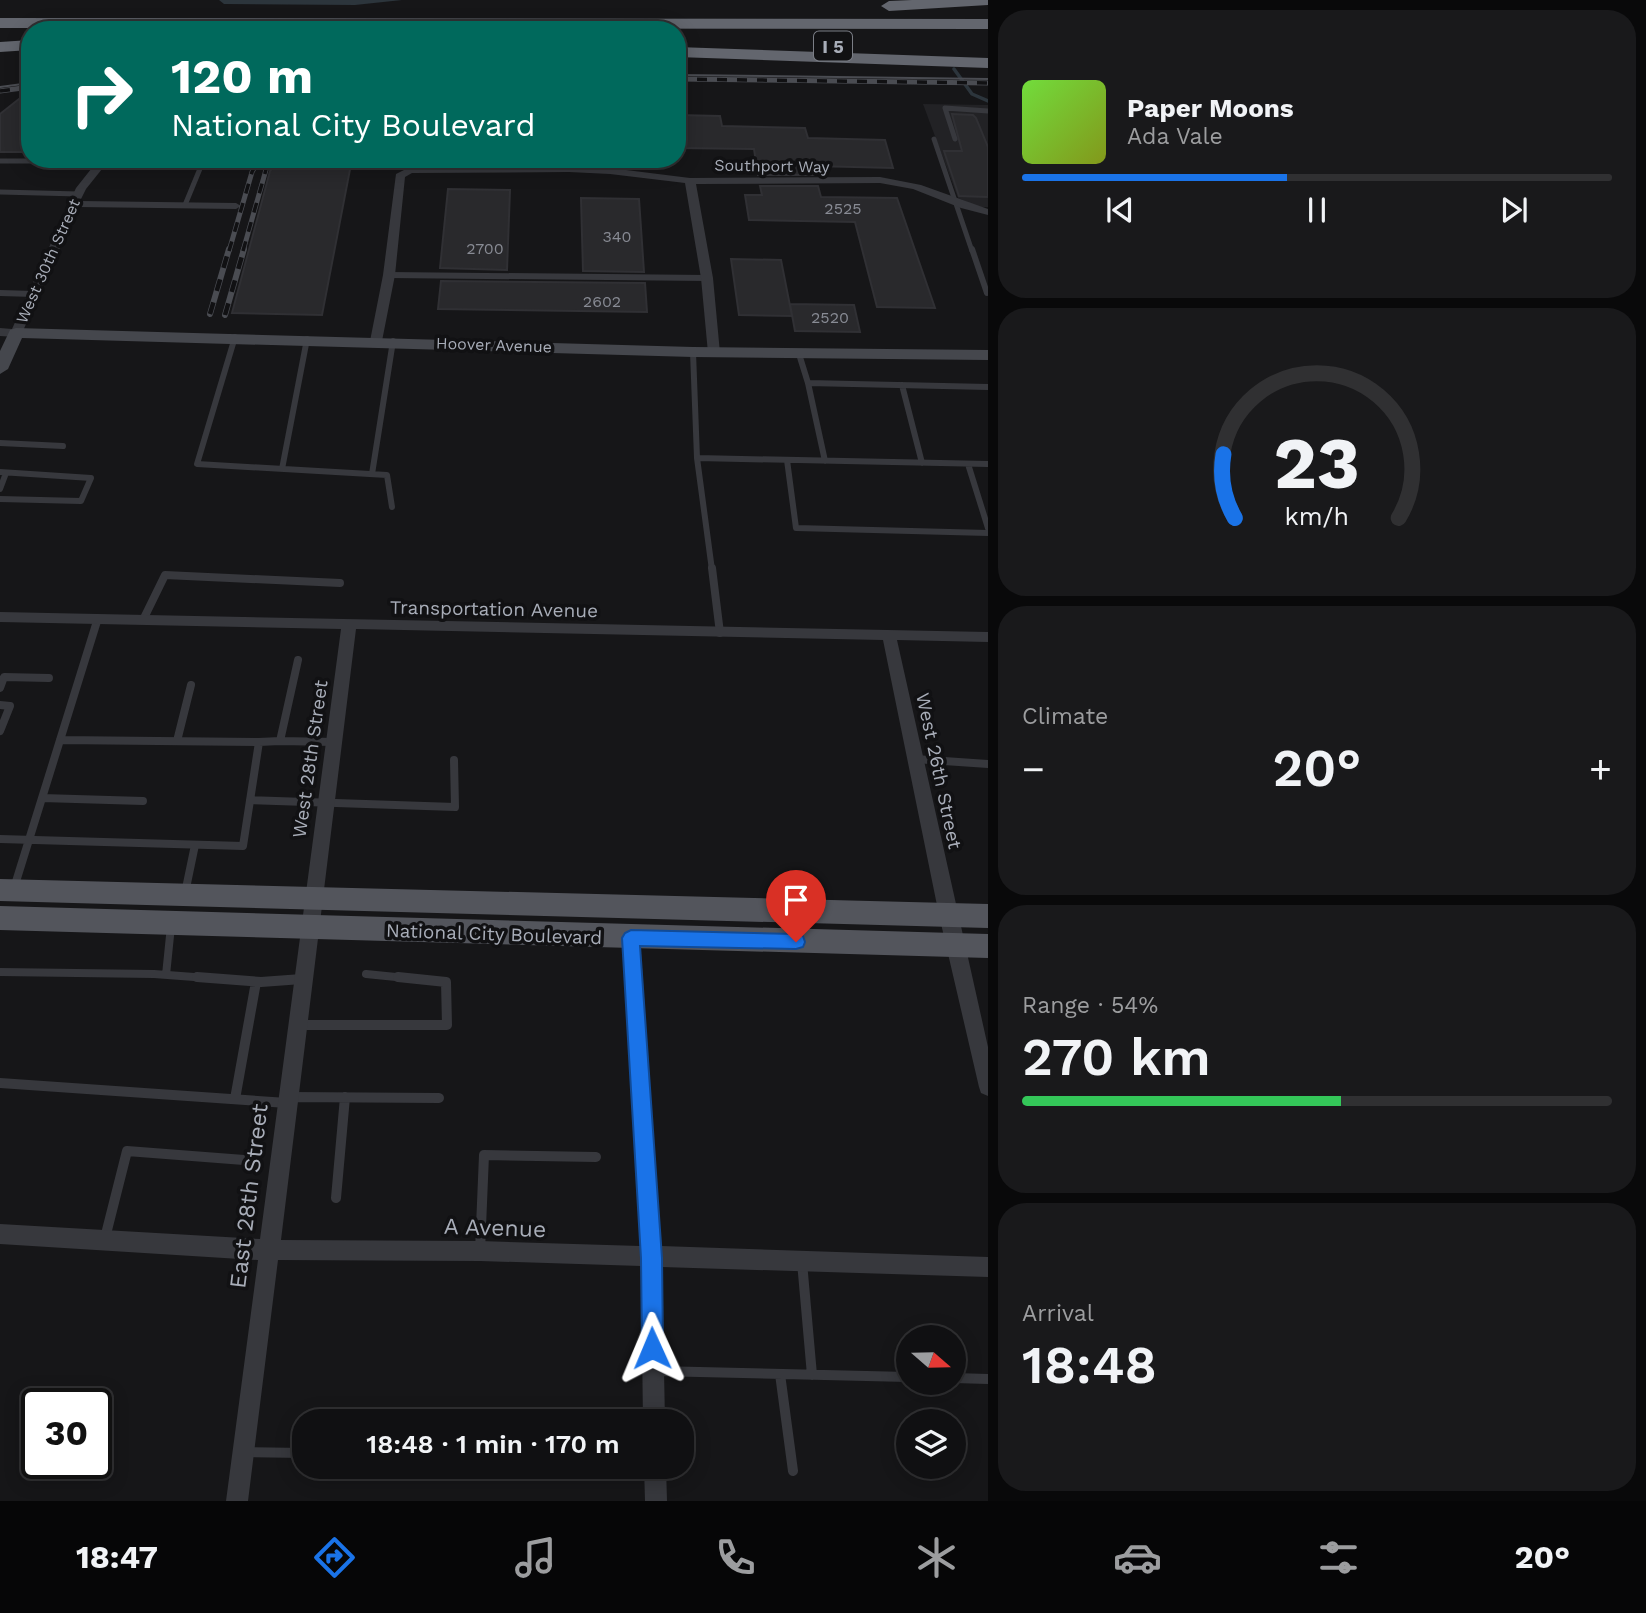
<!DOCTYPE html>
<html lang="en">
<head>
<meta charset="utf-8">
<style>
  :root { --surface:#101012; --page:#19191b; --text:#f1f3f6; --muted:#9c9d9f; --line:#303032; --accent:#1a73e8 }
  body { margin:0; font-family:"Work Sans",sans-serif; background:var(--page); color:var(--text); height:100vh; display:flex; flex-direction:column; font-size:26px; white-space:nowrap }
  * { box-sizing:border-box; margin:0 }
  p { font-size:23px; color:var(--muted) }
  .icon { flex:none; width:38px; height:38px; fill:none; stroke:currentColor; stroke-width:2; stroke-linecap:round; stroke-linejoin:round }
  .map { position:relative; flex:1; overflow:hidden }
  .drawer { display:flex; flex-direction:column; gap:10px; padding:10px; background:#09090a; width:658px }
  .drawer>* { flex:none }
  .banner { position:absolute; left:21px; top:21px; width:665px; height:147px; border-radius:28px; box-shadow:0 4px 18px #0003,0 0 0 2px var(--line); background:#00695c; color:#fff; overflow:hidden }
  .needle { width:46px; rotate:110deg }
  .tools { position:absolute; left:896px; top:1325px; display:grid; gap:14px }
  .tools a { display:grid; place-items:center; width:70px; height:70px; border-radius:50%; background:var(--surface); box-shadow:0 4px 18px #0003,0 0 0 2px var(--line); font-size:35px }
  .speed { position:absolute; left:21px; top:1388px; display:flex; gap:14px; font-size:35px; font-weight:700; text-align:center }
  .speed>* { display:grid; place-content:center; width:91px; height:91px; border-radius:50%; background:var(--surface); box-shadow:0 4px 18px #0003,0 0 0 2px var(--line); line-height:1 }
  .speed .limit { border:4px solid #111; border-radius:10px; background:#fff; color:#111 }
  .pin { position:absolute; display:grid; place-items:center; width:60px; height:60px; color:#fff; margin:-72px -30px; border-radius:50% 50% 50% 0; rotate:-45deg; box-shadow:0 0 7px #0007 }
  .pin .icon { rotate:45deg }
  .me { position:absolute; width:77px; margin:-38px; rotate:359deg; stroke-linejoin:round; filter:drop-shadow(0 0 5px #0008) }
  .turn { display:flex; align-items:center; gap:24px; height:147px; padding:0 35px; font-size:32px }
  .turn .icon { width:91px; height:91px; stroke-width:2.5 }
  .turn b { display:block; font-size:49px; line-height:60px }
  .big { font-size:52px; font-weight:600; line-height:1.1 }
  .drawer .widget { flex:1; display:flex; flex-direction:column; justify-content:center; gap:10px; min-width:0; padding:0 24px; border-radius:28px; background:var(--page) }
  .drawer .dial { align-items:center; gap:0 }
  .dial svg { height:182px; overflow:visible; fill:none; stroke:var(--line); stroke-width:7; stroke-linecap:round; text-anchor:middle }
  .dial text { fill:var(--text); stroke:none }
  .song { display:flex; align-items:center; gap:21px }
  .cover { width:84px; height:84px; border-radius:10px; background:linear-gradient(135deg,hsl(100 70% 55%),hsl(70 70% 35%)) }
  .played { height:7px; border-radius:4px; background:linear-gradient(90deg,var(--accent) 45%,var(--line) 45%) }
  .keys { display:flex; justify-content:space-around; direction:ltr }
  .heat { display:flex; justify-content:space-between; align-items:center; font-size:38px; direction:ltr }
  .charge { height:10px; border-radius:5px; background:linear-gradient(90deg,#34c759 54%,var(--line) 0) }
  .trip { position:absolute; left:292px; top:1409px; width:402px; height:70px; border-radius:28px; background:var(--surface); box-shadow:0 4px 18px #0003,0 0 0 2px var(--line); font-weight:600; line-height:70px; text-align:center }
  .tab-bar { display:flex; height:112px; justify-content:space-around; align-items:center; background:#060607; color:var(--muted) }
  .tab-bar .icon { width:49px; height:49px }
  .tab-bar .active { color:var(--accent) }
  .tab-bar b { font-size:32px; color:var(--text) }
  main { display:flex; flex:1; min-height:0 }
  .map>svg:first-child { display:block }
  .built { fill:#222225 }
  .water { fill:#2c353c }
  .lines { fill:none; stroke-linecap:round; stroke-linejoin:round }
  .stream { stroke:#2c353c; stroke-width:3.5 }
  .building { fill:#29292c; stroke:#303034; stroke-width:2 }
  .lane-far3 { stroke:#37383d; stroke-width:5 }
  .lane-far2 { stroke:#37383d; stroke-width:6 }
  .lane-far1 { stroke:#37383d; stroke-width:8 }
  .lane { stroke:#37383d; stroke-width:10 }
  .street { fill:#37383d; fill-rule:evenodd }
  .secondary { fill:#45474d; fill-rule:evenodd }
  .primary { fill:#53555c; fill-rule:evenodd }
  .highway { fill:#63666e; fill-rule:evenodd }
  .tram { stroke:#4a4c52; stroke-width:2 }
  .rail-far1-casing { stroke:#4a4c52; stroke-width:5 }
  .rail-casing { stroke:#4a4c52; stroke-width:6 }
  .rail-far1 { stroke:#111113; stroke-width:3.5; stroke-dasharray:10; stroke-linecap:butt }
  .rail { stroke:#111113; stroke-width:4.5; stroke-dasharray:12; stroke-linecap:butt }
  .route { fill:#1a73e8; stroke:#114b97; stroke-width:2 }
  .labels { text-anchor:middle; dominant-baseline:central; stroke-width:7; stroke-linejoin:round; paint-order:stroke }
  .far-street-label { font-size:16px; fill:#a8adb8; stroke:#111113 }
  .number-label { font-size:16px; fill:#888b94 }
  .shield { fill:#111113; stroke:#7b7e86; stroke-width:2 }
  .shield-label { font-size:18px; font-weight:bold; fill:#a8adb8 }
  .street-label { font-size:19px; fill:#a8adb8; stroke:#111113 }
  .near-street-label { font-size:23px; fill:#a8adb8; stroke:#111113 }
</style>
</head>
<body>
<main>
<div class="map">
<svg width="988" height="1501" viewBox="0 0 988 1501">
  <rect width="100%" height="100%" fill="#161618"/>
  <path class="built" d="M923,104L988,105V207H979L958,198Z"/>
  <path class="water" d="M219,0H402L355,5L224,4Z"/>
  <g class="lines">
    <path class="stream" d="M954,69L972,94L988,101"/>
  </g>
  <path class="building" d="M19,99H30V152H0V114Z
    M952,114L973,115L976,118L988,147V197L959,196L944,151H962Z
    M677,115L720,116L722,126L805,128L808,138L885,140L893,168L814,166L816,175H758L754,149L677,148Z
    M281,159H352L322,315L232,313L270,171Z
    M760,186H818L821,197L897,198L935,308L877,307L855,222L749,220L745,195H762Z
    M448,189L510,190L507,270L440,268Z
    M581,198L639,199L644,272L583,271Z
    M731,259L781,260L792,316L739,315Z
    M441,281L645,283L647,312L438,309Z
    M790,304L854,305L860,332L795,331Z"/>
  <g class="lines">
    <path class="lane-far3" d="M934,139L972,251
      M955,139L945,108L988,111
      M0,161H68L98,166
      M0,192L79,194
      M185,205L204,159"/>
    <path class="lane-far2" d="M972,249L987,293
      M389,275L707,278
      M0,293L34,294
      M235,337L197,464L387,475L392,507
      M693,352L697,458L712,570
      M799,354L808,383L988,387
      M808,383L825,461
      M902,385L922,463
      M0,443L63,446
      M697,458L988,464
      M787,460L796,528L988,533
      M968,464L988,528
      M282,469L307,339
      M0,472L91,478L81,501L0,499
      M372,474L393,341
      M0,489L6,473"/>
    <path class="lane-far1" d="M712,568L720,633
      M143,620L165,575L340,583
      M298,660L280,741L334,742
      M0,688L4,677L49,678
      M0,705L10,706L0,731
      M60,740L259,742
      M177,741L191,685
      M915,759L988,764
      M42,798L143,801
      M250,800L455,807L454,760
      M0,839L243,846L259,742L280,741
      M14,888L98,618
      M185,893L195,845
      M0,972L154,974L221,979
      M366,974L416,979
      M166,975L171,926"/>
    <path class="lane" d="M197,977L261,982L302,979
      M300,1025H447L446,982L398,977
      M0,1083L287,1103
      M290,1097L439,1098
      M235,1099L256,982
      M336,1198L345,1097
      M105,1238L127,1151L244,1160
      M480,1251L484,1155L596,1157
      M802,1262L812,1375
      M656,1371L908,1377
      M780,1374L793,1471
      M954,1378L988,1379
      M244,1452L304,1453"/>
    <path class="street" d="M99,159H110L86,189L80,201L236,203L241,206L236,209L78,207L22,333L16,337L0,336V328L12,329L76,188Z
      M569,166L610,168L690,178L880,177L921,185L988,209V215L961,208L913,189L880,183L696,184L713,278L720,353L714,357L708,353L701,278L685,183L610,174L569,172L412,173L405,177L395,275L382,341L376,345L372,344L370,341L383,275L396,174L410,167Z
      M0,612L988,632V642L897,640L988,1047V1096L981,1093L979,1087L939,915L883,640L356,629L281,1240L480,1241L640,1246L622,938L625,933L631,930L637,933L640,938L661,1246L988,1257V1277L662,1267L665,1421H643L641,1266L480,1261L278,1260L248,1501H226L258,1260L0,1244V1224L260,1239L341,629L0,622Z
      M644,1466H666L667,1501H645Z"/>
    <path class="secondary" d="M16,328L693,347L988,350V360L693,357L22,338L8,369L0,374V351L10,330Z"/>
    <path class="primary" d="M0,879L988,904V928L0,901Z
      M0,906L988,934V958L0,930Z"/>
    <path class="highway" d="M912,0H988V5L889,11L881,6L889,1Z
      M0,18L988,19V29L0,28Z
      M30,40V50L0,52V42Z
      M677,47L988,58V68L677,57Z"/>
    <path class="tram" d="M677,75L988,79
      M0,87L30,83"/>
    <defs>
      <path id="rail-far1" d="M677,79L988,83
        M0,91L30,87
        M229,251L252,172L259,159
        M243,251L269,159"/>
      <path id="rail" d="M210,314L229,249
        M225,315L244,249"/>
    </defs>
    <use href="#rail-far1" class="rail-far1-casing"/>
    <use href="#rail" class="rail-casing"/>
    <use href="#rail-far1" class="rail-far1"/>
    <use href="#rail" class="rail"/>
  </g>
  <path class="route" d="M631,930L796,934L803,936L805,942L803,947L796,949L640,946L662,1258L663,1348L660,1356L652,1359L645,1356L642,1348L641,1258L622,938L625,933Z"/>
  <g class="labels">
    <g class="far-street-label">
      <text transform="translate(772 166) rotate(1)">Southport Way</text>
      <text transform="translate(48 261) rotate(-66)">West 30th Street</text>
      <text transform="translate(494 345) rotate(2)">Hoover Avenue</text>
    </g>
    <g class="number-label">
      <text x="843" y="208">2525</text>
      <text x="617" y="236">340</text>
      <text x="485" y="248">2700</text>
      <text x="602" y="301">2602</text>
      <text x="830" y="317">2520</text>
    </g>
    <rect class="shield" x="814" y="31.5" width="38" height="29" rx="5"/>
    <g class="shield-label">
      <text x="833" y="46">I 5</text>
    </g>
    <g class="street-label">
      <text transform="translate(494 609) rotate(1)">Transportation Avenue</text>
      <text transform="translate(310 759) rotate(-82)">West 28th Street</text>
      <text transform="translate(939 771) rotate(78)">West 26th Street</text>
      <text transform="translate(494 934) rotate(2)">National City Boulevard</text>
    </g>
    <g class="near-street-label">
      <text transform="translate(249 1196) rotate(-83)">East 28th Street</text>
      <text transform="translate(495 1228) rotate(2)">A Avenue</text>
    </g>
  </g>
</svg>
<div class="tools">
<a><svg class="needle" viewBox="-14 -14 28 28"><path d="M0-13l5 13h-10z" fill="#e53935"/><path d="M0 13l5-13h-10z" fill="#9c9d9f"/></svg></a>
<a><svg class="icon" aria-label="layers" viewBox="0 0 24 24"><path d="M12 4l9 5-9 5-9-5zM3 14l9 5 9-5"/></svg></a>
</div>
<div class="speed"><div class="limit">30</div></div>
<div class="pin" style="left:796px;top:942px;background:#d93025"><svg class="icon" aria-label="arrive" viewBox="0 0 24 24"><path d="M6 21V4h12l-3 4 3 4H6"/></svg></div>
<svg class="me" style="left:652px;top:1348px" viewBox="-20 -20 40 40"><path d="M0-17L14 15 0 8-14 15z" fill="#1a73e8" stroke="#fff" stroke-width="4"/></svg>
<div class="trip">18:48 · 1 min · 170 m</div>
<div class="banner">
<div class="turn"><svg class="icon" aria-label="right" viewBox="0 0 24 24"><path d="M7 20v-9h11M14 6l5 5-5 5"/></svg><div><b>120 m</b>National City Boulevard</div></div>
</div>
</div>
<section class="drawer">
<div class="widget">
<div class="song"><i class="cover"></i><div><b>Paper Moons</b><p>Ada Vale</p></div></div>
<div class="played"></div>
<div class="keys"><svg class="icon" aria-label="previous" viewBox="0 0 24 24"><path d="M18 5L8 12l10 7zM5 5v14"/></svg><svg class="icon" aria-label="pause" viewBox="0 0 24 24"><path d="M8 5v14M16 5v14"/></svg><svg class="icon" aria-label="next" viewBox="0 0 24 24"><path d="M6 5l10 7-10 7zM19 5v14"/></svg></div>
</div>
<div class="widget dial"><svg viewBox="0 0 100 80">
<path d="M14 69A42 42 0 1 1 86 69"/>
<path d="M14 69A42 42 0 0 1 9 41" stroke="#1a73e8"/>
<text x="50" y="56" font-size="32" font-weight="700">23</text>
<text x="50" y="72" font-size="11">km/h</text>
</svg></div>
<div class="widget"><p>Climate</p>
<div class="heat"><a>−</a><b class="big">20°</b><a>+</a></div>
</div>
<div class="widget"><p>Range · 54%</p><b class="big">270 km</b><div class="charge"></div></div>
<div class="widget"><p>Arrival</p><b class="big">18:48</b></div>
</section>
</main>
<nav class="tab-bar">
<b>18:47</b>
<svg class="icon active" aria-label="directions" viewBox="0 0 24 24"><path d="M12 3l9 9-9 9-9-9zM9 14v-3h6M13 9l2 2-2 2"/></svg>
<svg class="icon" aria-label="music" viewBox="0 0 24 24"><path d="M9 18V5l10-2v13"/><circle cx="6" cy="18" r="3"/><circle cx="16" cy="16" r="3"/></svg>
<svg class="icon" aria-label="phone" viewBox="0 0 24 24"><path d="M5 4h4l2 5-3 2q2 4 5 5l2-3 5 2v4C11 20 4 13 5 4z"/></svg>
<svg class="icon" aria-label="climate" viewBox="0 0 24 24"><path d="M12 3v18M4 7l16 10M4 17L20 7"/></svg>
<svg class="icon" aria-label="car" viewBox="0 0 24 24"><path d="M5 17H2v-5l4-1 3-4h7l3 4 3 1v5h-3M9 17h6M6 11h13"/><circle cx="7" cy="17" r="2"/><circle cx="17" cy="17" r="2"/></svg>
<svg class="icon" aria-label="filters" viewBox="0 0 24 24"><path d="M4 7h16M4 17h16"/><circle cx="9" cy="7" r="2"/><circle cx="15" cy="17" r="2"/></svg>
<b>20°</b>
</nav>
</body>
</html>
